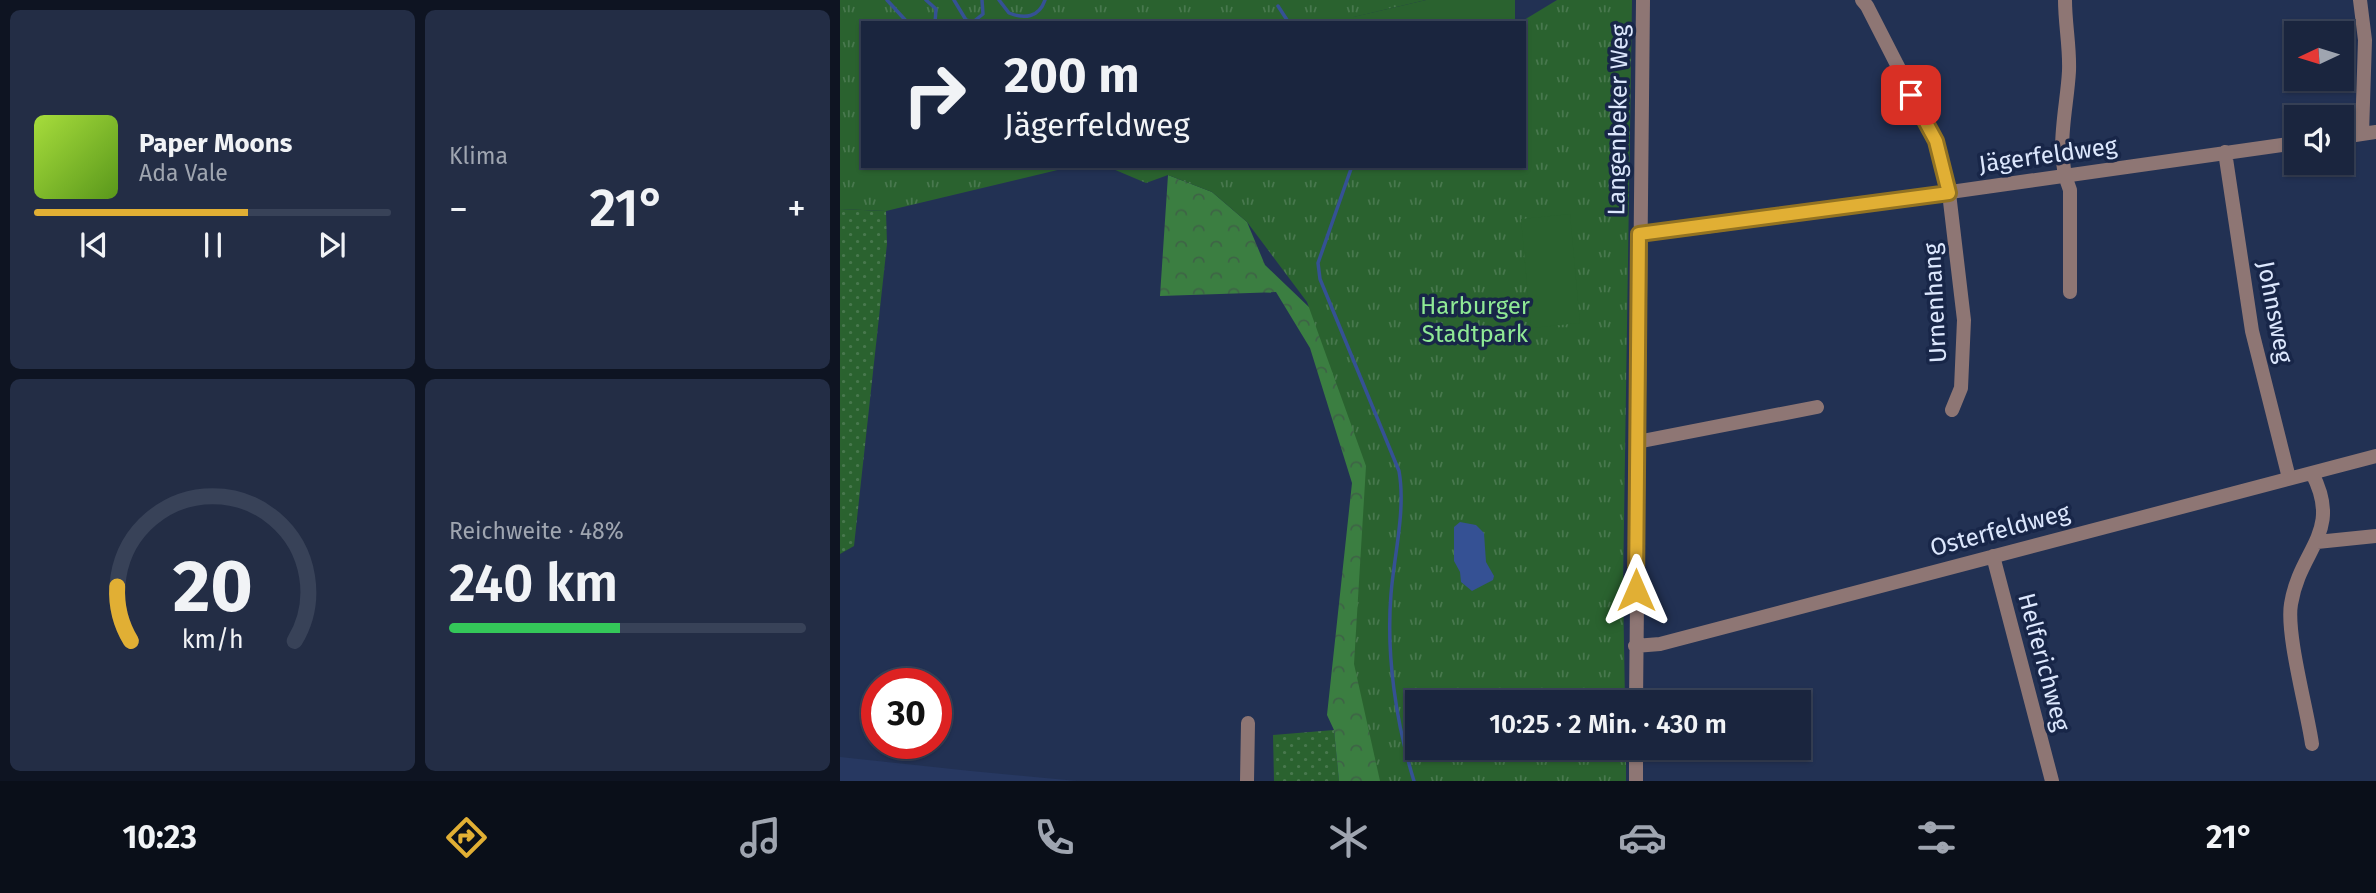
<!DOCTYPE html>
<html lang="de">
<head>
<meta charset="utf-8">
<style>
  :root { --surface:#1a253e; --page:#232d45; --text:#f1f3f6; --muted:#9fa5b0; --line:#384258; --accent:#e1af34 }
  body { margin:0; font-family:"Fira Sans",sans-serif; background:var(--page); color:var(--text); height:100vh; display:flex; flex-direction:column; font-size:26px; white-space:nowrap }
  * { box-sizing:border-box; margin:0 }
  p { font-size:23px; color:var(--muted) }
  .icon { flex:none; width:38px; height:38px; fill:none; stroke:currentColor; stroke-width:2; stroke-linecap:round; stroke-linejoin:round }
  .map { position:relative; flex:1; overflow:hidden }
  .panel { display:flex; flex-direction:column; gap:10px; padding:10px; background:#0e1422; width:840px }
  .panel>* { flex:none }
  .hud { position:absolute; left:21px; top:21px; width:665px; height:147px; border-radius:0px; box-shadow:0 2px 5px #0004,0 0 0 2px var(--line); background:#1a253e; color:var(--text); overflow:hidden }
  .needle { width:46px; rotate:266deg }
  .buttons { position:absolute; left:1444px; top:21px; display:grid; gap:14px }
  .buttons a { display:grid; place-items:center; width:70px; height:70px; border-radius:0px; background:var(--surface); box-shadow:0 2px 5px #0004,0 0 0 2px var(--line); font-size:35px }
  .speed { position:absolute; left:21px; top:668px; display:flex; gap:14px; font-size:35px; font-weight:700; text-align:center }
  .speed>* { display:grid; place-content:center; width:91px; height:91px; border-radius:50%; background:var(--surface); box-shadow:0 2px 5px #0004,0 0 0 2px var(--line); line-height:1 }
  .speed .limit { border:10px solid #d22; background:#fff; color:#111 }
  .pin { position:absolute; display:grid; place-items:center; width:60px; height:60px; color:#fff; margin:-30px; border-radius:14px; box-shadow:0 4px 10px #0006 }
  .me { position:absolute; width:77px; margin:-38px; rotate:0deg; stroke-linejoin:round; filter:drop-shadow(0 0 5px #0008) }
  .turn { display:flex; align-items:center; gap:24px; height:147px; padding:0 28px; font-size:32px }
  .turn .icon { width:91px; height:91px; stroke-width:2.5 }
  .turn b { display:block; font-size:49px; line-height:60px }
  .big { font-size:52px; font-weight:600; line-height:1.1 }
  .panel .card { flex:1; display:flex; flex-direction:column; justify-content:center; gap:10px; min-width:0; padding:0 24px; border-radius:10px; background:var(--page) }
  .panel .dial { align-items:center; gap:0 }
  .dial svg { height:182px; overflow:visible; fill:none; stroke:var(--line); stroke-width:7; stroke-linecap:round; text-anchor:middle }
  .dial text { fill:var(--text); stroke:none }
  .song { display:flex; align-items:center; gap:21px }
  .cover { width:84px; height:84px; border-radius:10px; background:linear-gradient(135deg,hsl(80 70% 55%),hsl(90 70% 35%)) }
  .played { height:7px; border-radius:4px; background:linear-gradient(90deg,var(--accent) 60%,var(--line) 60%) }
  .keys { display:flex; justify-content:space-around; direction:ltr }
  .heat { display:flex; justify-content:space-between; align-items:center; font-size:38px; direction:ltr }
  .charge { height:10px; border-radius:5px; background:linear-gradient(90deg,#34c759 48%,var(--line) 0) }
  .panel .tiles { flex:1; display:grid; gap:10px; grid-template-columns:repeat(2,1fr) }
  .trip { position:absolute; left:565px; top:690px; width:406px; height:70px; border-radius:0px; background:var(--surface); box-shadow:0 2px 5px #0004,0 0 0 2px var(--line); font-weight:600; line-height:70px; text-align:center }
  .menu { display:flex; height:112px; justify-content:space-around; align-items:center; background:#0a0f19; color:var(--muted) }
  .menu .icon { width:49px; height:49px }
  .menu .on { color:var(--accent) }
  .menu b { font-size:32px; color:var(--text) }
  main { display:flex; flex:1; min-height:0 }
  .map>svg:first-child { display:block }
  .built { fill:#273861 }
  .grass { fill:url(#grass-dots) }
  .forest { fill:url(#forest-crowns) }
  .park { fill:url(#park-tufts) }
  .pitch { fill:#2a622f }
  .water { fill:#355194 }
  .lines { fill:none; stroke-linecap:round; stroke-linejoin:round }
  .stream { stroke:#355194; stroke-width:3.5 }
  .street { stroke:#8e7674; stroke-width:14 }
  .route-casing { stroke:#927222; stroke-width:18 }
  .route { stroke:#e1af34; stroke-width:12 }
  .labels { text-anchor:middle; dominant-baseline:central; stroke-width:7; stroke-linejoin:round; paint-order:stroke }
  .street-label { font-size:24px; fill:#dce7fd; stroke:#182648 }
  .park-label { font-size:24px; fill:#8fe995; stroke:#182648 }
</style>
</head>
<body>
<main>
<section class="panel">
<div class="tiles">
<div class="card">
<div class="song"><i class="cover"></i><div><b>Paper Moons</b><p>Ada Vale</p></div></div>
<div class="played"></div>
<div class="keys"><svg class="icon" aria-label="previous" viewBox="0 0 24 24"><path d="M18 5L8 12l10 7zM5 5v14"/></svg><svg class="icon" aria-label="pause" viewBox="0 0 24 24"><path d="M8 5v14M16 5v14"/></svg><svg class="icon" aria-label="next" viewBox="0 0 24 24"><path d="M6 5l10 7-10 7zM19 5v14"/></svg></div>
</div>
<div class="card"><p>Klima</p>
<div class="heat"><a>−</a><b class="big">21°</b><a>+</a></div>
</div>
<div class="card dial"><svg viewBox="0 0 100 80">
<path d="M14 69A42 42 0 1 1 86 69"/>
<path d="M14 69A42 42 0 0 1 8 45" stroke="#e1af34"/>
<text x="50" y="56" font-size="32" font-weight="700">20</text>
<text x="50" y="72" font-size="11">km/h</text>
</svg></div>
<div class="card"><p>Reichweite · 48%</p><b class="big">240 km</b><div class="charge"></div></div>
</div>
</section>
<div class="map">
<svg width="1536" height="781" viewBox="0 0 1536 781">
  <defs>
    <pattern id="grass-dots" width="8" height="8" patternUnits="userSpaceOnUse" patternTransform="scale(1.75)"><rect width="8" height="8" fill="#2a622f"/><path d="M2 2h.1M6 6h.1" fill="none" stroke="#48784e" stroke-width="1.8" stroke-linecap="round"/></pattern>
    <pattern id="forest-crowns" width="20" height="18" patternUnits="userSpaceOnUse" patternTransform="scale(1.75)"><rect width="20" height="18" fill="#3b7e41"/><path d="M2 6a3 3 0 1 1 6 0M12 15a3 3 0 1 1 6 0" fill="none" stroke="#3e6446"/></pattern>
    <pattern id="park-tufts" width="24" height="20" patternUnits="userSpaceOnUse" patternTransform="scale(1.75)"><rect width="24" height="20" fill="#2a622f"/><path d="M3 7l-1-3M5 7V3M7 7l1-3M15 17l-1-3M17 17v-4M19 17l1-3" fill="none" stroke="#48784e"/></pattern>
  </defs>
  <rect width="100%" height="100%" fill="#223153"/>
  <path class="built" d="M0,757L131,771L237,781H0Z"/>
  <path class="grass" d="M0,209L46,211L47,244L14,546L0,554Z
    M494,730L499,781H434L433,735Z"/>
  <path class="forest" d="M328,175L372,192L407,222L425,265L471,309L539,493L547,781H499L494,730L487,715L512,483L470,348L436,292L320,296Z"/>
  <path class="park" d="M0,0H586L514,17V23H23V166H234L46,211L0,209Z
    M717,0H792L783,587L785,702H578V747H786V781H540L514,664L526,466L467,302L407,222L372,192L328,175L306,183L266,166H684V23H679Z"/>
  <path class="pitch" d="M586,0H675V23H515L513,17Z
    M730,214L740,323L691,328L681,219Z"/>
  <path class="water" d="M620,522L636,525L644,533L646,562L654,576L653,580L632,591L621,582L620,572L614,561V527Z"/>
  <g class="lines">
    <path class="stream" d="M47,0L68,23
      M86,0L96,9L95,23
      M114,0L126,20L133,22L143,14L142,0
      M159,0L169,13C184,19 199,18 205,0
      M438,6L449,23
      M512,166L478,263L480,279L559,471C566,510 554,555 551,594C546,655 556,723 574,781"/>
    <path class="street" d="M1022,0L1027,6L1096,141L1109,193L1124,320L1121,388L1112,410
      M1225,0C1225,24 1230,47 1229,71C1227,110 1214,152 1230,190V292
      M1520,0L1525,40L1522,134
      M1502,137L1536,132
      M1385,152L1412,331L1449,478
      M799,234L871,226L1456,143
      M797,442L977,407
      M1477,542L1536,536
      M1153,556L1212,781
      M795,646L820,644L1536,456
      M796,702L803,0
      M1472,744C1467,709 1446,634 1451,604C1460,548 1503,533 1472,473
      M796,747V781
      M407,781L408,723"/>
  </g>
  <g class="lines">
    <defs>
      <path id="route" d="M796,590L799,234L1109,193L1096,141L1071,95"/>
    </defs>
    <use href="#route" class="route-casing"/>
    <use href="#route" class="route"/>
  </g>
  <g class="labels">
    <g class="street-label">
      <text transform="translate(778 120) rotate(-89)">Langenbeker Weg</text>
      <text transform="translate(1208 155) rotate(-8)">Jägerfeldweg</text>
      <text transform="translate(1095 303) rotate(-93)">Urnenhang</text>
      <text transform="translate(1435 312) rotate(79)">Johnsweg</text>
      <text transform="translate(1160 530) rotate(-15)">Osterfeldweg</text>
      <text transform="translate(1204 662) rotate(75)">Helferichweg</text>
    </g>
    <g class="park-label">
      <text x="635" y="306">Harburger<tspan x="635" dy="28">Stadtpark</tspan></text>
    </g>
  </g>
</svg>
<div class="buttons">
<a><svg class="needle" viewBox="-14 -14 28 28"><path d="M0-13l5 13h-10z" fill="#e53935"/><path d="M0 13l5-13h-10z" fill="#9fa5b0"/></svg></a>
<a><svg class="icon" aria-label="sound" viewBox="0 0 24 24"><path d="M4 9h4l5-4v14l-5-4H4zM17 9q2 3 0 6"/></svg></a>
</div>
<div class="speed"><div class="limit">30</div></div>
<div class="pin" style="left:1071px;top:95px;background:#d93025"><svg class="icon" aria-label="arrive" viewBox="0 0 24 24"><path d="M6 21V4h12l-3 4 3 4H6"/></svg></div>
<svg class="me" style="left:796px;top:590px" viewBox="-20 -20 40 40"><path d="M0-17L14 15 0 8-14 15z" fill="#e1af34" stroke="#fff" stroke-width="4"/></svg>
<div class="trip">10:25 · 2 Min. · 430 m</div>
<div class="hud">
<div class="turn"><svg class="icon" aria-label="right" viewBox="0 0 24 24"><path d="M7 20v-9h11M14 6l5 5-5 5"/></svg><div><b>200 m</b>Jägerfeldweg</div></div>
</div>
</div>
</main>
<nav class="menu">
<b>10:23</b>
<svg class="icon on" aria-label="directions" viewBox="0 0 24 24"><path d="M12 3l9 9-9 9-9-9zM9 14v-3h6M13 9l2 2-2 2"/></svg>
<svg class="icon" aria-label="music" viewBox="0 0 24 24"><path d="M9 18V5l10-2v13"/><circle cx="6" cy="18" r="3"/><circle cx="16" cy="16" r="3"/></svg>
<svg class="icon" aria-label="phone" viewBox="0 0 24 24"><path d="M5 4h4l2 5-3 2q2 4 5 5l2-3 5 2v4C11 20 4 13 5 4z"/></svg>
<svg class="icon" aria-label="climate" viewBox="0 0 24 24"><path d="M12 3v18M4 7l16 10M4 17L20 7"/></svg>
<svg class="icon" aria-label="car" viewBox="0 0 24 24"><path d="M5 17H2v-5l4-1 3-4h7l3 4 3 1v5h-3M9 17h6M6 11h13"/><circle cx="7" cy="17" r="2"/><circle cx="17" cy="17" r="2"/></svg>
<svg class="icon" aria-label="filters" viewBox="0 0 24 24"><path d="M4 7h16M4 17h16"/><circle cx="9" cy="7" r="2"/><circle cx="15" cy="17" r="2"/></svg>
<b>21°</b>
</nav>
</body>
</html>
